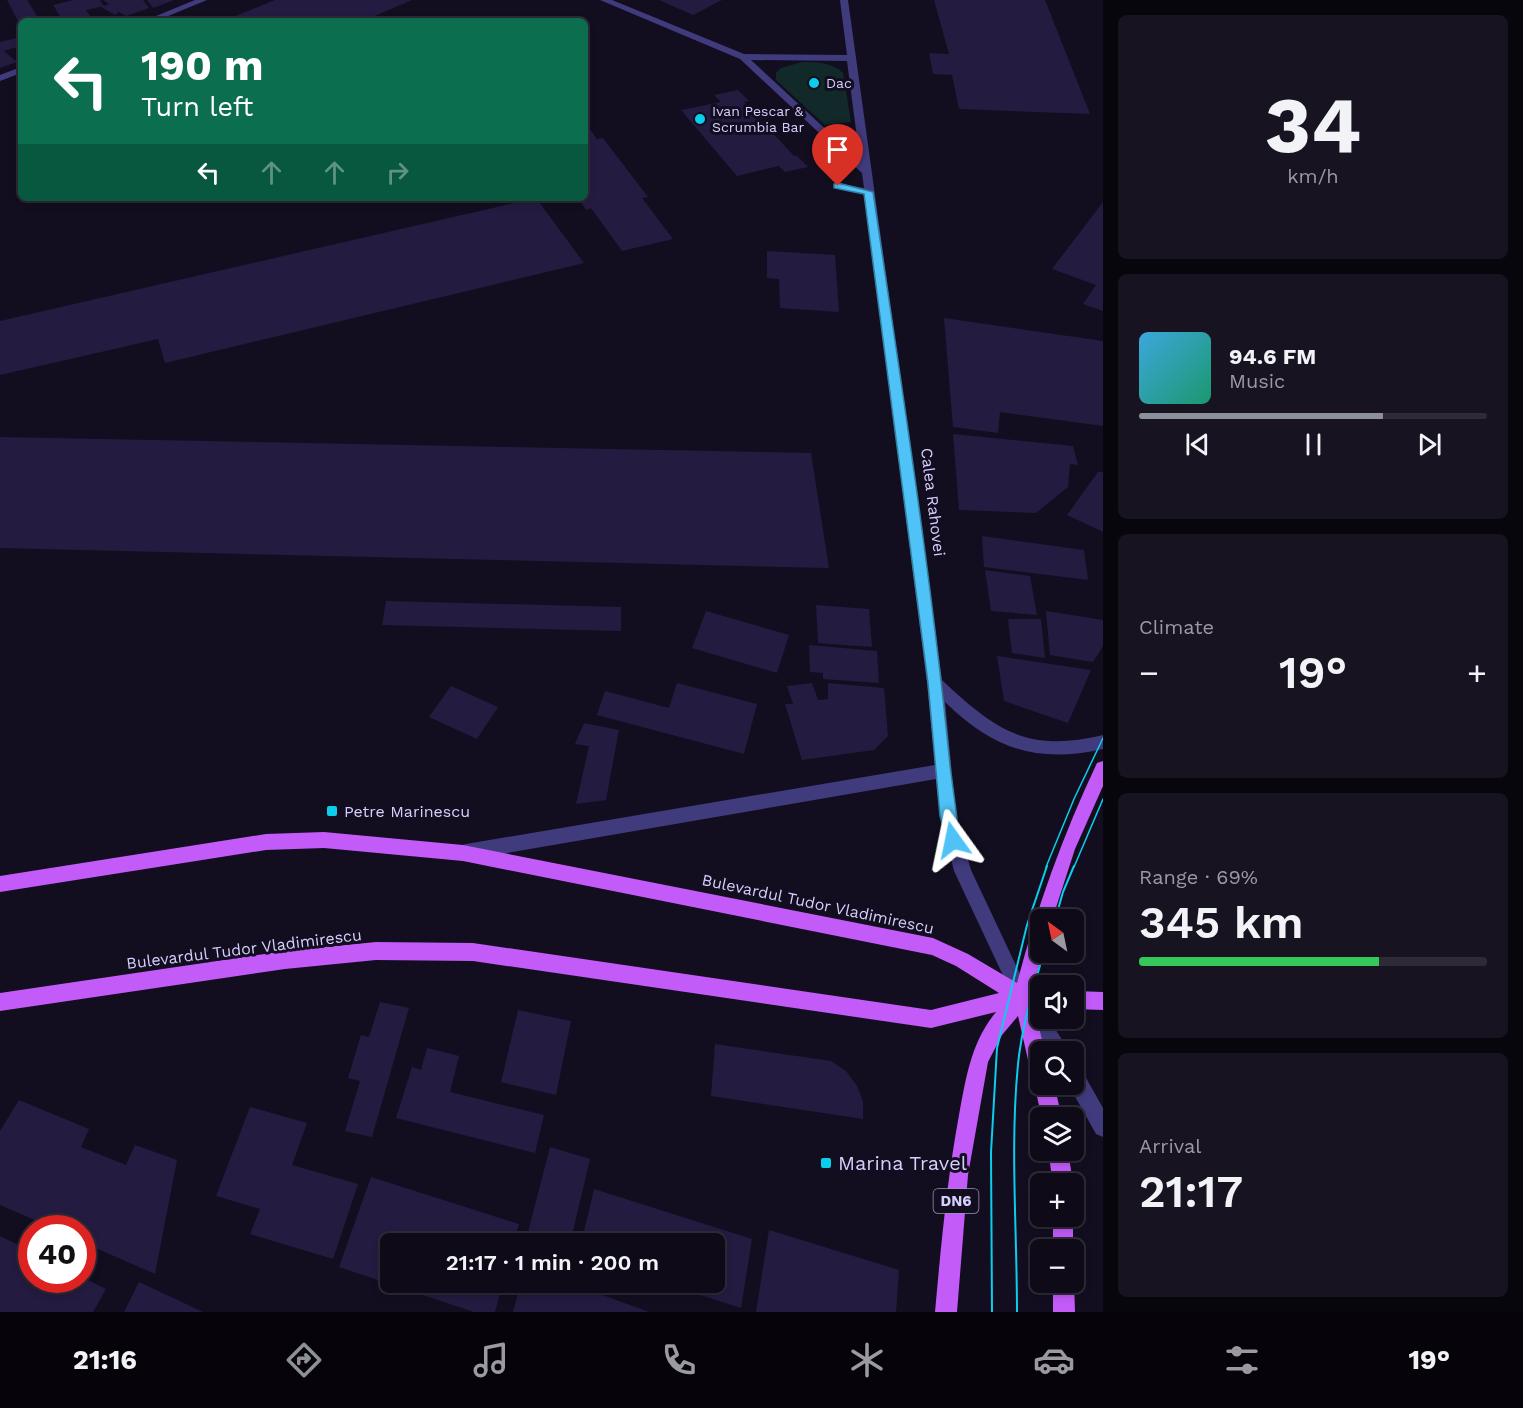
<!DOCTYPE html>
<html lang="en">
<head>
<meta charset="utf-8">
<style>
  :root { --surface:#0e0a18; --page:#171321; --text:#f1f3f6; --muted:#9b9aa2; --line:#2e2b37; --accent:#8c9099 }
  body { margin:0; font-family:"Work Sans",sans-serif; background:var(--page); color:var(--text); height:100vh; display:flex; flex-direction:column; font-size:22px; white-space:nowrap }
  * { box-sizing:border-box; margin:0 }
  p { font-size:20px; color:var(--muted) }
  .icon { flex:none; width:33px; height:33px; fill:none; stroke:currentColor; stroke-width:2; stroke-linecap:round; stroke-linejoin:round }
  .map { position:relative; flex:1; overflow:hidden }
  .panel { display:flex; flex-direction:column; gap:15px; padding:15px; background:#08060d; width:420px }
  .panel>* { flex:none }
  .banner { position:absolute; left:18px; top:18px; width:570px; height:183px; border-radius:9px; box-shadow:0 3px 9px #0003,0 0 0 2px var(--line); background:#0b6e4f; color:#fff; overflow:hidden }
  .needle { width:39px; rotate:327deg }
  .controls { position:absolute; left:1030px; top:909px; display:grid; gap:12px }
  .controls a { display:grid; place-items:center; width:54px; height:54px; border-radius:9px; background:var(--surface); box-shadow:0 3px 9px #0003,0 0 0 2px var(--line); font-size:30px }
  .speed { position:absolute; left:18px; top:1215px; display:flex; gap:12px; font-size:30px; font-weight:700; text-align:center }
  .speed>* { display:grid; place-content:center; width:78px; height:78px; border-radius:50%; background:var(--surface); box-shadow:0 3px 9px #0003,0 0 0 2px var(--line); line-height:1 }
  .speed .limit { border:9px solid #d22; background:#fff; color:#111 }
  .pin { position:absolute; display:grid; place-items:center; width:51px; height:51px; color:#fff; margin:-62px -26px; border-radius:50% 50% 50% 0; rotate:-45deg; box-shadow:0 0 6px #0007 }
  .pin .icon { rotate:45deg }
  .me { position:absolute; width:66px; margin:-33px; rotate:348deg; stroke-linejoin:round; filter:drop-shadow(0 0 4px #0008) }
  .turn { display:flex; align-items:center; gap:21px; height:126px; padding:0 24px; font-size:27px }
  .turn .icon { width:78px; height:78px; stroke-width:2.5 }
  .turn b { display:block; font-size:42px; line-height:51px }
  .lanes { display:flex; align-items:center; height:57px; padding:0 24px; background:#0003; justify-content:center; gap:30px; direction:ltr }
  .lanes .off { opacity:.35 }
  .big { font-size:45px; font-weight:600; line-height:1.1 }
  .panel .card { flex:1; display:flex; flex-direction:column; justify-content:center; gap:9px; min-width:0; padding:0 21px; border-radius:9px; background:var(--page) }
  .panel .dial { align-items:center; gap:0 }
  .dial b { font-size:78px; line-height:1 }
  .song { display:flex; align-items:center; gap:18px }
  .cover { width:72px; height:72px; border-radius:9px; background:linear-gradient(135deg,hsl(200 70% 55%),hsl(160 70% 35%)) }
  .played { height:6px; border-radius:3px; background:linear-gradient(90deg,var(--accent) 70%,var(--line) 70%) }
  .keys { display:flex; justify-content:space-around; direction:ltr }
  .heat { display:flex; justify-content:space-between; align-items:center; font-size:33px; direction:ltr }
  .charge { height:9px; border-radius:4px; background:linear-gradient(90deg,#34c759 69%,var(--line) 0) }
  .trip { position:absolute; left:380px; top:1233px; width:345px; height:60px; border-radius:9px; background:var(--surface); box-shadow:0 3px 9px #0003,0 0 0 2px var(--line); font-weight:600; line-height:60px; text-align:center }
  .dock { display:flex; height:96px; justify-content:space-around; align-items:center; background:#06040a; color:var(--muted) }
  .dock .icon { width:42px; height:42px }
  .dock .active { color:var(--accent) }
  .dock b { font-size:27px; color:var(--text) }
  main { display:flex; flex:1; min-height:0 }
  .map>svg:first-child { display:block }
  .green { fill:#112929 }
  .building { fill:#241b40 }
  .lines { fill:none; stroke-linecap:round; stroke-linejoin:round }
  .minor { fill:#403b7d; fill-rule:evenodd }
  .major { fill:#c25bf8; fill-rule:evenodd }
  .tram-far1 { stroke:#0bceed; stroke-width:1.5 }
  .tram { stroke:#0bceed; stroke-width:2 }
  .route { fill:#4fc3f7; stroke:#337fa1; stroke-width:1.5 }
  .poi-dot { fill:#0bceed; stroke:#120e20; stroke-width:2 }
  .labels { text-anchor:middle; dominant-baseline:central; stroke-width:6; stroke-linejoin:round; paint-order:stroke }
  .far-poi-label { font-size:14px; fill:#d6cffd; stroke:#120e20; text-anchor:start }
  .shield { fill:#120e20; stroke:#9b95bb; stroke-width:1.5 }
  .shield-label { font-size:15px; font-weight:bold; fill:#d6cffd }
  .street-label { font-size:16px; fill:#d6cffd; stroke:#120e20 }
  .poi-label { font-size:16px; fill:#d6cffd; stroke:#120e20; text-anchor:start }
  .near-poi-label { font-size:20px; fill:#d6cffd; stroke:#120e20; text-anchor:start }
</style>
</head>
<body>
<main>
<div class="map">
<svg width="1103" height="1312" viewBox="0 0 1103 1312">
  <rect width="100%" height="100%" fill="#120e20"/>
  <path class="green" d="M802,62C817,62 832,62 843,73L851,122L825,125L776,80V73L781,68Z"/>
  <path class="building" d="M7,0H27L37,16L18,21Z
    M74,0H100L104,6L86,10L93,20L63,21L53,5Z
    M103,0H143L149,8L126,16L119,12L115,15L101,7L109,4Z
    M147,0H174L153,8Z
    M275,0H412L363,21H223Z
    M659,0H722L693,15Z
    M934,0H1045L1090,114L959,109L952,75L933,74L929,53L949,54Z
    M21,37V46L4,51L17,62L0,68V42Z
    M738,90L749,101L744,102L794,156H797L808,167L785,172L779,166L737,176L681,110L721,102L714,95Z
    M585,123L597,139L603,138L648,197L642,198L673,239L622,251L591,208L586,210L578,198H585Z
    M536,198L584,263L165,363L158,339L0,375V321Z
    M1103,202V311L1083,304L1096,285L1052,269Z
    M767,251L835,255L839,312L780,308L779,279L767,278Z
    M944,318L1103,341V426L1000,412L998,433L953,427Z
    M953,434L1073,446L1078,465L1070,464L1068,487L1036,513L959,510Z
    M0,437L811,453L829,568L0,548Z
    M1098,472H1103V532L1067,515Z
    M982,536L1084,550L1088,580L984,567Z
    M985,570L1030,576L1037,615L991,611Z
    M386,601L621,607V631L382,625Z
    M816,605L869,609L872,647L818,643Z
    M706,611L789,635L777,673L692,648Z
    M1046,611L1103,620V646L1093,662L1050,655Z
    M1008,619H1041L1045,658L1012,653Z
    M809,645L877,651L879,683L823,679V673L810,672Z
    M997,656L1091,670L1068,723L1004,701Z
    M677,683L757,704L744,754L597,715L605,691L669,708Z
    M812,683L818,700L828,699V683L884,688L888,736L874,750L802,760L785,704H793L787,686Z
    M451,686L498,707L477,739L429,717Z
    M584,723L619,730L606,800L576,804L589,746L575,744Z
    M380,1002L409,1008L372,1137L345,1131L360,1081L348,1078L361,1035L369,1037Z
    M518,1010L571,1021L556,1095L501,1082Z
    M715,1044L831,1061L846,1071L857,1086L863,1101V1119L711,1096Z
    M427,1048L459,1056L450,1092L544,1115L535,1153L396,1118L412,1067L421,1070Z
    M19,1100L89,1129L81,1147L126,1165L135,1145L177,1160L155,1274L82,1242V1228H53L0,1205V1131Z
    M250,1107L307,1123L292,1165L358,1184L333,1259L250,1234L260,1209L216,1196Z
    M550,1147L590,1159L570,1244H525Z
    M371,1177L519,1224L513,1244H390V1282H503L495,1312H474L339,1267Z
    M594,1189L752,1239L741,1308L663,1283L714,1282V1244H581Z
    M769,1230L899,1270L896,1312H756Z
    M0,1236L32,1252V1280H82V1277L106,1289L93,1312H0Z
    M139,1282L203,1312H124Z
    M521,1282H567L649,1312H513Z"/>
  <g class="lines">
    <path class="minor" d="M195,0H207L156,21H144Z
      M600,0H612L744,54L847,55L840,0H848L942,680C996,731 1028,753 1103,735V749C1037,764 993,749 945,702L956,816L971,870L1028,991L1041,1008V1018H1048L1070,1052H1049L1016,1003L954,871L940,816L936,779L466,860L460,858L458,852L460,846L466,844L935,765L927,683L865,194L833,186L838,183L864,188L862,173L740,59ZM751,60L847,61L860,161Z
      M21,67V73L0,81V75Z
      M1074,1066L1081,1069L1103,1108V1137L1096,1134L1068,1084H1074Z"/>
    <path class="major" d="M1103,761V786L1075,849L1052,920H1041V952H1043L1033,988L1041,989V1007H1034L1045,1052H1041V1084H1054L1062,1118H1042L1034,1084L1036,1080L1031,1073L1018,1016L1002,1035L988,1062L968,1175L957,1312H935C941,1246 947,1180 959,1115C966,1078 971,1042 996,1012L931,1028L473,961L376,960L285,969L0,1011V993L285,951L376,942L473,943L931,1010L999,993L956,966L932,955L463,861L324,848L266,850L0,892V876L266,834L324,832L463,845L933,938L968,954L1017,983C1037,907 1063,835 1097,763Z
      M1074,991L1103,992V1010L1074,1009Z
      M1048,1150H1068L1073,1184H1053Z
      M1053,1216H1073V1250H1053Z
      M1074,1281L1075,1312H1053V1282Z"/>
    <path class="tram-far1" d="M1046,867L1074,799L1103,738
      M1074,867L1103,799"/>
    <path class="tram" d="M1055,920L1063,892L1074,866
      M992,1312L991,1152L997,1048L1027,925L1047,866
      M1017,1312C1017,1229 1010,1146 1018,1064C1022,1026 1033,989 1044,952"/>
  </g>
  <path class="route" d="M838,183L873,192C901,382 931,573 950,765C951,776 961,841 959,845L953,847L948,845L940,816L928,683L864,194L834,188V184Z"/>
  <g class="poi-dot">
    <circle cx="814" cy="83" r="6"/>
    <circle cx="700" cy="119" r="6"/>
    <rect x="326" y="805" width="12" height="12" rx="3"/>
    <rect x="820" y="1157" width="12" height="12" rx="3"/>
  </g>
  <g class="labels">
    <g class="far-poi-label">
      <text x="826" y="83">Dac</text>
      <text x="712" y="111">Ivan Pescar &amp;<tspan x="712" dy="16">Scrumbia Bar</tspan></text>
    </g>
    <rect class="shield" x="933.5" y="1189" width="45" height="24" rx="4.5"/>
    <g class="shield-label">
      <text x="956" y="1201">DN6</text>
    </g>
    <g class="street-label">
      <text transform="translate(933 502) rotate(83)">Calea Rahovei</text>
      <text transform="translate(818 904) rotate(12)">Bulevardul Tudor Vladimirescu</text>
      <text transform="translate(244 949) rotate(-7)">Bulevardul Tudor Vladimirescu</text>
    </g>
    <g class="poi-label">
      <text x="344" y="811">Petre Marinescu</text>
    </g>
    <g class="near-poi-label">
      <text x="838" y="1163">Marina Travel</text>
    </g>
  </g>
</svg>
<div class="controls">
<a><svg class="needle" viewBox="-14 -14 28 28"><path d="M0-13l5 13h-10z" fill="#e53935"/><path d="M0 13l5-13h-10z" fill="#9b9aa2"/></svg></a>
<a><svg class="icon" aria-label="sound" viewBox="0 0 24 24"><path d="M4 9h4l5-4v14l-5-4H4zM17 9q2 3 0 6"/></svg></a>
<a><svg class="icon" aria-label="search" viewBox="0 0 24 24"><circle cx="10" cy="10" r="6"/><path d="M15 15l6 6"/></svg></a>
<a><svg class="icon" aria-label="layers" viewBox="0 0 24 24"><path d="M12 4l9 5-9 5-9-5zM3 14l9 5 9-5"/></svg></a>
<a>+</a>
<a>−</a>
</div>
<div class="speed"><div class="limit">40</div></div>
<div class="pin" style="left:838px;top:186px;background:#d93025"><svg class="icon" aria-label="arrive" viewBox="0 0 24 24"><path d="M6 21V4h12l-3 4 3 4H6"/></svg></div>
<svg class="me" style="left:953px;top:840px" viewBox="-20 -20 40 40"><path d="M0-17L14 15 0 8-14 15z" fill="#4fc3f7" stroke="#fff" stroke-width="4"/></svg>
<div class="trip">21:17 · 1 min · 200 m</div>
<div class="banner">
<div class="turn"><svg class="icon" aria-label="left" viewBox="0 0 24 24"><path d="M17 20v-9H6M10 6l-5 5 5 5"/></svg><div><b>190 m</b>Turn left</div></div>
<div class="lanes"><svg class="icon" aria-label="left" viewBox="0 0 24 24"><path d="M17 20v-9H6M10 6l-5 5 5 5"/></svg><svg class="icon off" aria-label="ahead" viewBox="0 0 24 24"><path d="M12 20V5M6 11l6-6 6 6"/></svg><svg class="icon off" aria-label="ahead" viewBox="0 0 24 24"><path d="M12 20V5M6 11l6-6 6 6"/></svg><svg class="icon off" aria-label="right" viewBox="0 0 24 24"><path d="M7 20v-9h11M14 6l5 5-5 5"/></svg></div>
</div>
</div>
<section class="panel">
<div class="card dial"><b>34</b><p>km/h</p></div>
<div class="card">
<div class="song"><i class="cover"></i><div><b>94.6 FM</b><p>Music</p></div></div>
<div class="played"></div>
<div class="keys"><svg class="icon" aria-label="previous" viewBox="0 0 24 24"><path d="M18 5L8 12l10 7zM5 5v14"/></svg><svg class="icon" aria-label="pause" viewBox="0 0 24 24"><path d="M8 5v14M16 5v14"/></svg><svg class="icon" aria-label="next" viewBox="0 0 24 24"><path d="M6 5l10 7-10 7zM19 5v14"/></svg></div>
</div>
<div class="card"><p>Climate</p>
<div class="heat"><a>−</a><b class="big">19°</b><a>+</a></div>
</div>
<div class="card"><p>Range · 69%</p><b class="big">345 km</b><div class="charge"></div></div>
<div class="card"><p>Arrival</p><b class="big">21:17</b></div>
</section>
</main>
<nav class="dock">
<b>21:16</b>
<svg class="icon active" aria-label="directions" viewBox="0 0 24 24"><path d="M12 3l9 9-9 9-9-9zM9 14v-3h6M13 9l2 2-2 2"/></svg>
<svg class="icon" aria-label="music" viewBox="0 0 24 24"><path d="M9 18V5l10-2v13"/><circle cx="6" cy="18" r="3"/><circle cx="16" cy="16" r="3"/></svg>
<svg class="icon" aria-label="phone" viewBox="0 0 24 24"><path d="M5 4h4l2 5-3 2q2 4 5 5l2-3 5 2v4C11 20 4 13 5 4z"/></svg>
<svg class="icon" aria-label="climate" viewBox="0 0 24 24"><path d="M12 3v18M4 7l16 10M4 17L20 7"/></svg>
<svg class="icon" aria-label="car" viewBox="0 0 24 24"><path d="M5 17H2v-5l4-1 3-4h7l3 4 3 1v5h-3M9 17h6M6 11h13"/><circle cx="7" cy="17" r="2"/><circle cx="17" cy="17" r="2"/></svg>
<svg class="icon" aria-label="filters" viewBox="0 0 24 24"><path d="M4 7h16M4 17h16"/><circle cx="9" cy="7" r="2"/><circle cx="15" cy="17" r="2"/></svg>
<b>19°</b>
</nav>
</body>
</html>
